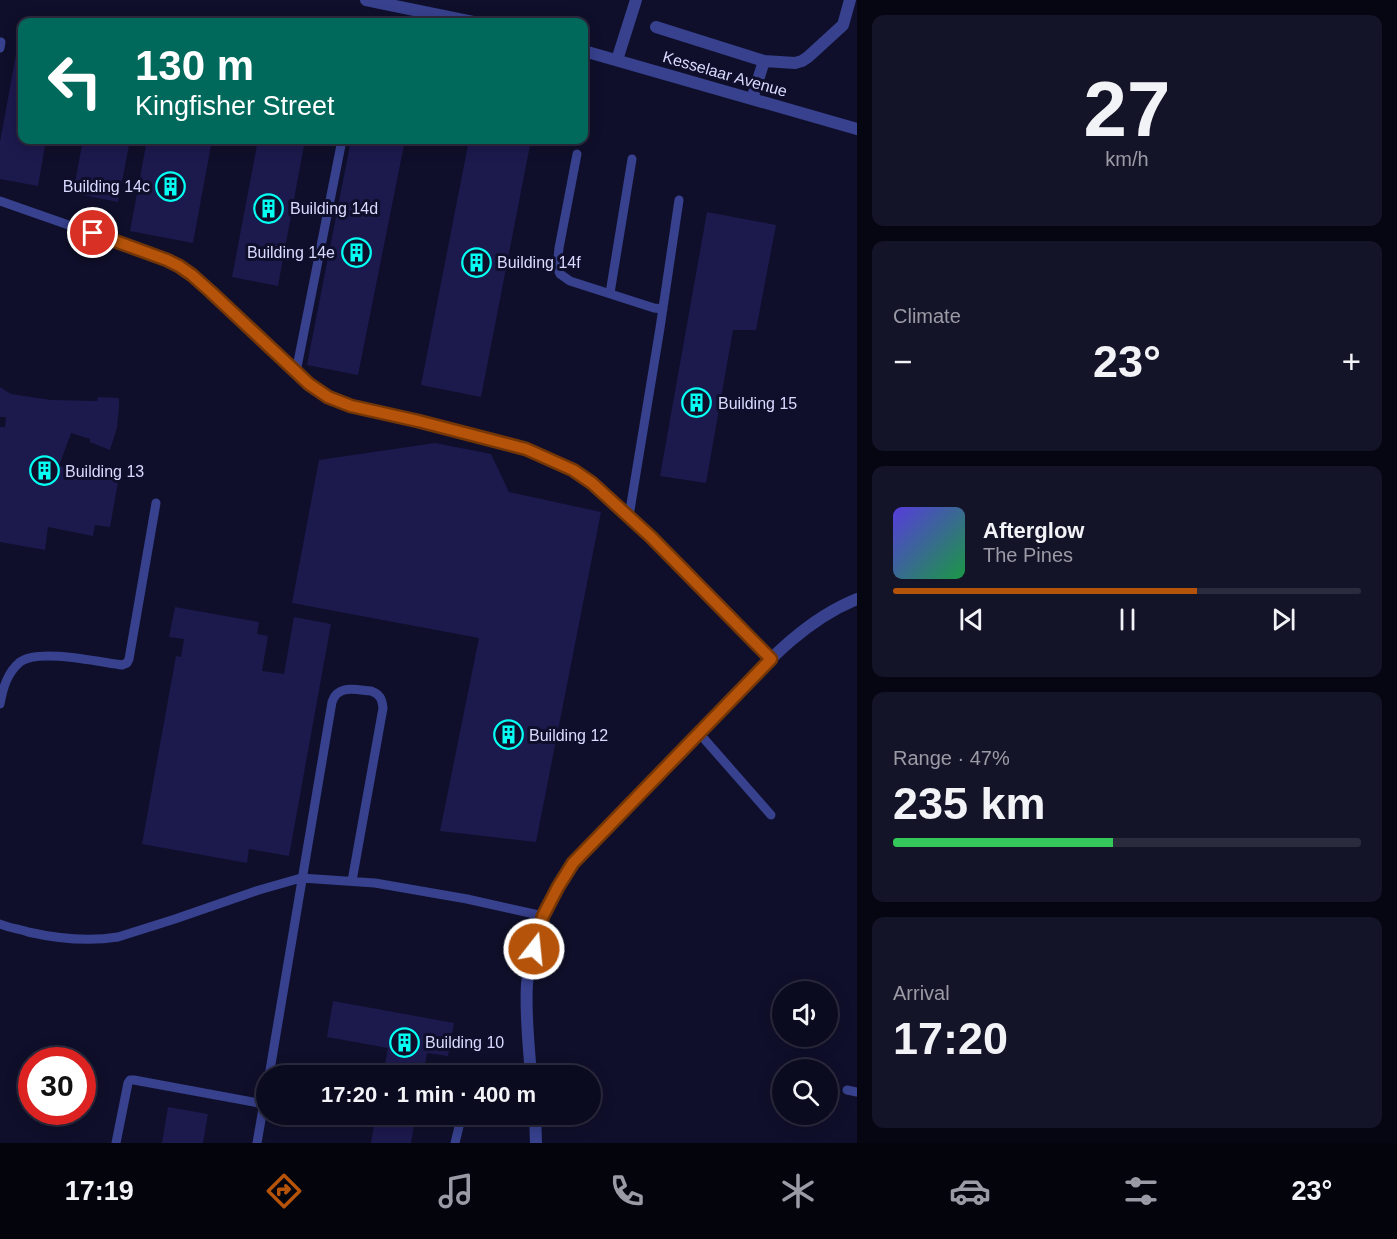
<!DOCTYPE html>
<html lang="en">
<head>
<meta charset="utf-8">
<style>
  :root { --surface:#0b0b20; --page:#141429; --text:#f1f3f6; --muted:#9a9ba5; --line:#2b2b3e; --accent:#b45309 }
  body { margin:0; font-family:Helvetica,sans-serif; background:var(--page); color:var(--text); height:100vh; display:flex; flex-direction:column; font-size:22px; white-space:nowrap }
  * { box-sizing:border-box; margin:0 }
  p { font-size:20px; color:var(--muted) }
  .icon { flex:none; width:33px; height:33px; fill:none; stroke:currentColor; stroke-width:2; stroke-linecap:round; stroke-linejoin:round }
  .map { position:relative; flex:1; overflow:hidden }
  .sheet { display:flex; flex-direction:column; gap:15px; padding:15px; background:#060612; width:540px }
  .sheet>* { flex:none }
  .guide { position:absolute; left:18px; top:18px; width:570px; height:126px; border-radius:12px; box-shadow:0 3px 15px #0003,0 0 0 2px var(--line); background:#00695c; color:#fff; overflow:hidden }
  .controls { position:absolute; left:772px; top:981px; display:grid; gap:12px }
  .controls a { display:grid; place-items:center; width:66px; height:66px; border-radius:50%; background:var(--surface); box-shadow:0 3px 15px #0003,0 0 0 2px var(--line); font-size:30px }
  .speed { position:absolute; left:18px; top:1047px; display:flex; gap:12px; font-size:30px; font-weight:700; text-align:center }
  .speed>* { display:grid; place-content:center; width:78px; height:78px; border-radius:50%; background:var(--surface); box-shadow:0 3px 15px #0003,0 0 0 2px var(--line); line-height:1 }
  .speed .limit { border:9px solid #d22; background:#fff; color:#111 }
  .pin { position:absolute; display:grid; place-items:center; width:51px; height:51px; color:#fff; margin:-26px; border:3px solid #fff; border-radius:50%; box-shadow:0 2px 6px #0007 }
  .me { position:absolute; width:66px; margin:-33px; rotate:16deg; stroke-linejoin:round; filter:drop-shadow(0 0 4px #0008) }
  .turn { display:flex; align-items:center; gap:21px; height:126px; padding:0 18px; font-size:27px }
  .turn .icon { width:78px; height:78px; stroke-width:2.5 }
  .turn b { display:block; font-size:42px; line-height:51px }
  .big { font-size:45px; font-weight:700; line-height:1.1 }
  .sheet .card { flex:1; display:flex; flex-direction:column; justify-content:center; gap:9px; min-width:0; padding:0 21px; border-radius:12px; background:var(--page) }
  .sheet .dial { align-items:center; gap:0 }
  .dial b { font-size:78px; line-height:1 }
  .song { display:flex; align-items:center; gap:18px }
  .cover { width:72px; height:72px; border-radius:9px; background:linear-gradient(135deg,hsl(250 70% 55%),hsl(140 70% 35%)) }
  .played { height:6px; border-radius:3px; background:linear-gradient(90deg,var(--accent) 65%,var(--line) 65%) }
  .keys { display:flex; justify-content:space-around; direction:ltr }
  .heat { display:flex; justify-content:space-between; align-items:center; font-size:33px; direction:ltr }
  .charge { height:9px; border-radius:4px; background:linear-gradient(90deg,#34c759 47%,var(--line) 0) }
  .trip { position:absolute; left:256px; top:1065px; width:345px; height:60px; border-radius:30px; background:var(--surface); box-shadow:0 3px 15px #0003,0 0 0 2px var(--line); font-weight:700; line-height:60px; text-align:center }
  .dock { display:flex; height:96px; justify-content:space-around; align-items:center; background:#04040d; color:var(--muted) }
  .dock .icon { width:42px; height:42px }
  .dock .selected { color:var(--accent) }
  .dock b { font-size:27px; color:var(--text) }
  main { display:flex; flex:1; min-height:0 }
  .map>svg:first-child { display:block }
  .building { fill:#1c194d }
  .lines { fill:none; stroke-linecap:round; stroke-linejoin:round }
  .service { stroke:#37418d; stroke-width:9 }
  .minor { stroke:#37418d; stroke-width:12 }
  .route-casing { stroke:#753606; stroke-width:15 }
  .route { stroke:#b45309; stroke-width:10 }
  .labels { text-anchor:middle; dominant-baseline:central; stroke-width:6; stroke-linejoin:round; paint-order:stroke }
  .street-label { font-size:16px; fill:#d9daff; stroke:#0f0f2b }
  .poi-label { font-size:16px; fill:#d9daff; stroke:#0f0f2b; text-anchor:start }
</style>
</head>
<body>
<main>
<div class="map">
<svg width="857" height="1143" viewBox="0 0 857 1143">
  <rect width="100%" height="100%" fill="#0f0f2b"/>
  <path class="building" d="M19,38L22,39V140H46L38,186L0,179V142Z
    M83,140H130L118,202L73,193Z
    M147,140H212L193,243L130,231Z
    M258,140H305L278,286L232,277Z
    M351,140H405L358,375L307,365Z
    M469,140H531L481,397L421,385Z
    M707,212L776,225L756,330H733L706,483L660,476Z
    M0,387L11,394L51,400L97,401L98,397L119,398V407L117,428L110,450L90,442V439L71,433L59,466L119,477L110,527L95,525L93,536L48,527L45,550L0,542V427H5L6,417H0Z
    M435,443L491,454L509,492L601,512L536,842L440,831L479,638L292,603L319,460Z
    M175,607L259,622L257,634L268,636L262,671L284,674L294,617L331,624L289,856L249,849L247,863L142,844L176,656L181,657L184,639L169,637Z
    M333,1001L454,1023L448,1056L427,1053L423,1076H383L388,1048L327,1037Z
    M168,1107L208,1114L203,1143H162Z
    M376,1114H416L411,1143H371Z"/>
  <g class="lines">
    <path class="service" d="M0,48L1,42
      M577,154L559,248L557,267L560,274L570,281L654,308L663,309
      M0,201L157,256L179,266L192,275L296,372L318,391L328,397L351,406L418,421L526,449L565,466L592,483L651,537L771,659
      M610,293L632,159
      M296,372L342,140
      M629,516L660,328L679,200
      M0,704C3,688 7,673 20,662C38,648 99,662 122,665L127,663L129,659L156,503
      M699,733L771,815
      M0,924C9,928 19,929 28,932C59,939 87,942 118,937L175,919L259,890L301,878L375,883L467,899L543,916
      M269,1076L332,702C338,684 356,690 371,691C380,694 382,699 383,708L352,881
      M471,1076L472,1072
      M847,1090L857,1092
      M116,1143L128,1083L130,1080H134L264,1104
      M257,1143L267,1085
      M455,1143L462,1114"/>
    <path class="minor" d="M366,0L473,22
      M656,27L764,61L795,63L802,61L808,57L843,25L850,0
      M584,51L857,129
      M617,60L636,0
      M752,99L764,61
      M531,1076C529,1046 525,1014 527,984C530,946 549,896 572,865C580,854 590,845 599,835C637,797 674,759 711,721C755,676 797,623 857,599
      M535,1114L536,1143"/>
  </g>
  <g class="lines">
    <defs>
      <path id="route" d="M93,233L167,260L179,266L192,275L211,292L309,384L328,397L351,406L418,421L526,449L573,470L592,483L651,537L771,659L573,863L558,887L543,916L534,949"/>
    </defs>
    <use href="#route" class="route-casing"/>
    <use href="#route" class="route"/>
  </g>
  <defs>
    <symbol id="building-ring" viewBox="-11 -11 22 22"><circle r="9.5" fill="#0f0f2b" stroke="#05fff2" stroke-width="1.5"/><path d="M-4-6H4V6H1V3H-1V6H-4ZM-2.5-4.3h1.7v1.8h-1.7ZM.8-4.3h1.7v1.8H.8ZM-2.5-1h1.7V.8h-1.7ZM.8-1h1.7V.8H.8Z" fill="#05fff2"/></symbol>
  </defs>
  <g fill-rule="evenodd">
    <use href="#building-ring" x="154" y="170" width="33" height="33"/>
    <use href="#building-ring" x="252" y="192" width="33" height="33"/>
    <use href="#building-ring" x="340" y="236" width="33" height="33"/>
    <use href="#building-ring" x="460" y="246" width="33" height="33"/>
    <use href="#building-ring" x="680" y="386" width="33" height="33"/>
    <use href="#building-ring" x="28" y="454" width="33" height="33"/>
    <use href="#building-ring" x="492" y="718" width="33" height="33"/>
    <use href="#building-ring" x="388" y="1026" width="33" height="33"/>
  </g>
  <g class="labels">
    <g class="street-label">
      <text transform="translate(725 74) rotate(16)">Kesselaar Avenue</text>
    </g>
    <g class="poi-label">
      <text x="150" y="186" text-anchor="end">Building 14c</text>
      <text x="290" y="208">Building 14d</text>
      <text x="335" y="252" text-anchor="end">Building 14e</text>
      <text x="497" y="262">Building 14f</text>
      <text x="718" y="403">Building 15</text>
      <text x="65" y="471">Building 13</text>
      <text x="529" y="735">Building 12</text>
      <text x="425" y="1042">Building 10</text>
    </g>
  </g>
</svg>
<div class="controls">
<a><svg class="icon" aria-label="sound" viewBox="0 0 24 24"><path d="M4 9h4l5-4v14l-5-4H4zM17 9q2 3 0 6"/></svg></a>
<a><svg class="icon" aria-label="search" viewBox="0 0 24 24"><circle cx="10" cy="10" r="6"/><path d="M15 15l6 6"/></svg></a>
</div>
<div class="speed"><div class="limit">30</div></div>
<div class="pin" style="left:93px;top:233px;background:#d93025"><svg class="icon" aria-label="arrive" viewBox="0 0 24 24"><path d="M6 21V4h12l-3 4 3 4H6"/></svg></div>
<svg class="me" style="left:534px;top:949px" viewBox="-20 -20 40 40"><circle r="17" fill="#b45309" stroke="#fff" stroke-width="3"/><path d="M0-11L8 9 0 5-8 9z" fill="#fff"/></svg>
<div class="trip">17:20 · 1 min · 400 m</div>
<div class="guide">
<div class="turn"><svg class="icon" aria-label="left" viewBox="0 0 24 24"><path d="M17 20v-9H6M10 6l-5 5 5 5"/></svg><div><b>130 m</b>Kingfisher Street</div></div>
</div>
</div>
<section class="sheet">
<div class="card dial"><b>27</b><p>km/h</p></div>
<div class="card"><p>Climate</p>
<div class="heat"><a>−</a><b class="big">23°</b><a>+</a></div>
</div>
<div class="card">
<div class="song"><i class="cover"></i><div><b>Afterglow</b><p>The Pines</p></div></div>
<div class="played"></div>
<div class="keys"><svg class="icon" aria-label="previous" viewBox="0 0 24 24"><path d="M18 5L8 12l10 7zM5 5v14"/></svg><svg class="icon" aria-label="pause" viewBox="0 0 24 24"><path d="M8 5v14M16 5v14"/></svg><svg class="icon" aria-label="next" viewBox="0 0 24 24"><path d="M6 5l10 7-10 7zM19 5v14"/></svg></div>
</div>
<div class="card"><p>Range · 47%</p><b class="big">235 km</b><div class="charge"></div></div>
<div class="card"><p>Arrival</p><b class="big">17:20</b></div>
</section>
</main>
<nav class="dock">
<b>17:19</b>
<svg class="icon selected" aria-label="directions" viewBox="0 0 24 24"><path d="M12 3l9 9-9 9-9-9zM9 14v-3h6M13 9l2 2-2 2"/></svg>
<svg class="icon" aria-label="music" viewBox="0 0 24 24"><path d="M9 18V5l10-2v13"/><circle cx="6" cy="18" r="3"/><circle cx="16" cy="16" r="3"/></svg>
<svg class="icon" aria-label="phone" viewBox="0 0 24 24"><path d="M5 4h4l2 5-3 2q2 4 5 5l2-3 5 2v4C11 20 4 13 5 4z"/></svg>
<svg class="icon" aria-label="climate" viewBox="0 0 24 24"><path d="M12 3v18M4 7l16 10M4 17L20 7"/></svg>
<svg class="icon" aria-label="car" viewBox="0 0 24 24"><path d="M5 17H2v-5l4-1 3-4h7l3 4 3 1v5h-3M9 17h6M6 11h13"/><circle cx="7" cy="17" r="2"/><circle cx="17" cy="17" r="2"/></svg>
<svg class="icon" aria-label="filters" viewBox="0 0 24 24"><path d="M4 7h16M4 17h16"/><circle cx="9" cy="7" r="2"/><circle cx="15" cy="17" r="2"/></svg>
<b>23°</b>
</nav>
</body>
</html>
